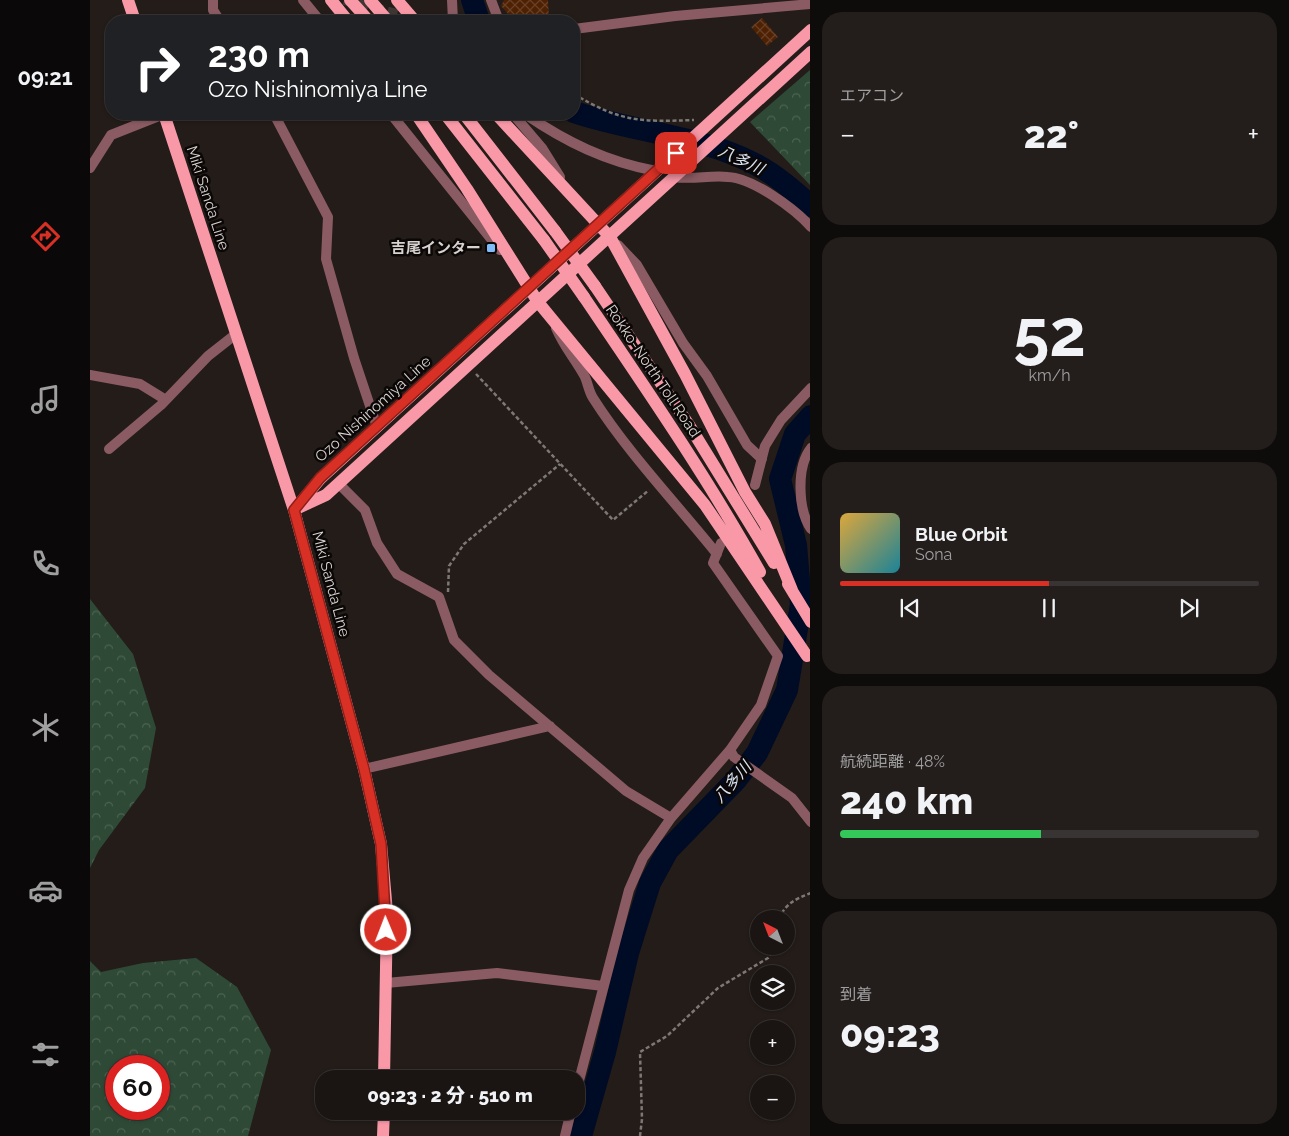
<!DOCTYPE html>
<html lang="ja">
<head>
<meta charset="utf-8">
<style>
  :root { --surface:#1a1513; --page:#231e1c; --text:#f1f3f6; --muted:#9f9fa0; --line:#383433; --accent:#d93025 }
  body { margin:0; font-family:Raleway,"Noto Sans JP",sans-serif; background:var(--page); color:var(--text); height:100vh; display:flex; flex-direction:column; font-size:19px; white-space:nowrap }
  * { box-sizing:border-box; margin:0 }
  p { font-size:16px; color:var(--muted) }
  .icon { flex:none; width:28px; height:28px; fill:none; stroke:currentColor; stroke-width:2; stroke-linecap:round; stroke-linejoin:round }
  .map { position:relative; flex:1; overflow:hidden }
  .details { display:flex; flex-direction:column; gap:12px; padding:12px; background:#0e0c0a; width:479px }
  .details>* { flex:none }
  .guide { position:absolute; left:15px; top:15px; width:475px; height:105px; border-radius:20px; box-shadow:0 1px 4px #0004,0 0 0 1px var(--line); background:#202124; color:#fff; overflow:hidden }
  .needle { width:32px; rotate:318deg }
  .controls { position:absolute; left:660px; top:910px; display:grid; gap:10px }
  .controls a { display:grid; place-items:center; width:45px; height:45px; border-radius:50%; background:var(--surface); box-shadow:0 1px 4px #0004,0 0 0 1px var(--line); font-size:25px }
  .speed { position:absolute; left:15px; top:1055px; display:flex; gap:10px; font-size:25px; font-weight:700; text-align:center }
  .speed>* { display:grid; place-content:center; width:65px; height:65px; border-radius:50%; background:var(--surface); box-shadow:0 1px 4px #0004,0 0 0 1px var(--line); line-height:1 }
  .speed .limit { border:8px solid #d22; background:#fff; color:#111 }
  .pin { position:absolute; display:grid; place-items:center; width:42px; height:42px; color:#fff; margin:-21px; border-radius:10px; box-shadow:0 2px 8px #0006 }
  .me { position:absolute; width:55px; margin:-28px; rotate:359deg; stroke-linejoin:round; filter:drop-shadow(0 0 4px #0008) }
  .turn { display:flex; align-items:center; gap:18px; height:105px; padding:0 20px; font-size:22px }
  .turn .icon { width:65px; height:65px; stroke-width:2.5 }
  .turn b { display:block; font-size:35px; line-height:42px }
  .big { font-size:38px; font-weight:800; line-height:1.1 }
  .details .widget { flex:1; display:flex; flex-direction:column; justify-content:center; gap:8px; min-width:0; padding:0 18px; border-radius:20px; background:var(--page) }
  .details .dial { align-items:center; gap:0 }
  .dial b { font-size:65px; line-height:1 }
  .song { display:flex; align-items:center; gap:15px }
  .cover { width:60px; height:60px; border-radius:8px; background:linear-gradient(135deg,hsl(40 70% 55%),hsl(190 70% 35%)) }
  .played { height:5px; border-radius:2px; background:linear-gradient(90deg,var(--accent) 50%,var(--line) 50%) }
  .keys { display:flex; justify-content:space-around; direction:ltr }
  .heat { display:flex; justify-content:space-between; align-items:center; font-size:28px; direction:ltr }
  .charge { height:8px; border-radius:4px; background:linear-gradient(90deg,#34c759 48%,var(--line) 0) }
  .trip { position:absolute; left:225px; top:1070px; width:270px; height:50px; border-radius:20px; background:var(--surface); box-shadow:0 1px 4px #0004,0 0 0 1px var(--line); font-weight:800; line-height:50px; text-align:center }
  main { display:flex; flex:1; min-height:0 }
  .menu { display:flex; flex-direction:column; width:90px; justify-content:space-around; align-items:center; background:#0a0808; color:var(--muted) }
  .menu .icon { width:35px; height:35px }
  .menu .selected { color:var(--accent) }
  .menu b { font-size:22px; color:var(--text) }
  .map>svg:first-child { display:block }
  .forest { fill:url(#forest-crowns); fill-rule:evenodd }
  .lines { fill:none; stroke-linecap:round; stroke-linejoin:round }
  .river { stroke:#000b26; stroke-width:22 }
  .building { fill:url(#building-cross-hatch) }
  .tertiary-tunnel { stroke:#3e3734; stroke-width:10; stroke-dasharray:10 5; stroke-linecap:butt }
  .path { stroke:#7e7875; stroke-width:2.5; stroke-dasharray:4 2.5; stroke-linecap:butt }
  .minor { stroke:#8a5b62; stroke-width:10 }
  .tertiary { stroke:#8a5b62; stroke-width:10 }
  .primary { stroke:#f998a7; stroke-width:12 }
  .primary-bridge { stroke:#f998a7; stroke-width:12 }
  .route-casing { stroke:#8d1f18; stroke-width:12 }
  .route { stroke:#d93025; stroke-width:9 }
  .poi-dot { fill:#81bcfa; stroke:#0a0706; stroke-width:2 }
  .labels { text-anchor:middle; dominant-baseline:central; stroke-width:5; stroke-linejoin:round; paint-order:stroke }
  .street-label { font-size:15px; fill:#d7d2cf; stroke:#0a0706 }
  .poi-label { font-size:15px; font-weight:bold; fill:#d7d2cf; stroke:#0a0706; text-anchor:end }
  .water-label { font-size:16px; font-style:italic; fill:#d9e3f1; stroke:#0a0706 }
</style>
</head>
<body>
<main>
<nav class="menu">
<b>09:21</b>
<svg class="icon selected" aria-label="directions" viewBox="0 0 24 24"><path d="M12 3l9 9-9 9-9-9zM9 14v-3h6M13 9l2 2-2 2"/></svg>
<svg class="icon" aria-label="music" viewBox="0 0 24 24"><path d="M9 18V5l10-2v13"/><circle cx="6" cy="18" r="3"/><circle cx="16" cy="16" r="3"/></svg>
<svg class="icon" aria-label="phone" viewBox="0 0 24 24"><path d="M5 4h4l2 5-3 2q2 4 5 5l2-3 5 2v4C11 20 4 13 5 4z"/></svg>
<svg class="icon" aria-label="climate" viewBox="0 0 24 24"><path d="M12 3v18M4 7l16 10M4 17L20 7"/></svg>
<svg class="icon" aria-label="car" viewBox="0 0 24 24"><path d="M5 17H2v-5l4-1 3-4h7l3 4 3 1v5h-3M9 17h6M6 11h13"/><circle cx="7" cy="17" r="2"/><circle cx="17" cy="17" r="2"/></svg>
<svg class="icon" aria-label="filters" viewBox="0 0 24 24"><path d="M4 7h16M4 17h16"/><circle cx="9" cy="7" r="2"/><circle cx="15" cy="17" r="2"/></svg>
</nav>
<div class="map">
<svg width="721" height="1136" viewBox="0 0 721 1136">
  <defs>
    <pattern id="forest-crowns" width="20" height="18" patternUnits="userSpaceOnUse" patternTransform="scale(1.25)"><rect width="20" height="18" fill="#2e4a36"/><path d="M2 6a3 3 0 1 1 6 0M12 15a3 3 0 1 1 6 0" fill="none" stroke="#4c6352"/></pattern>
    <pattern id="building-cross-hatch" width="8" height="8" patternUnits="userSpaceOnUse" patternTransform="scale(1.25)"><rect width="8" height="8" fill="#4e2103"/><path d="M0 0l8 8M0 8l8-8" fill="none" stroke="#674027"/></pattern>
  </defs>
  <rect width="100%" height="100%" fill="#231c19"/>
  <path class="forest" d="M720,70V185L660,122Z
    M0,599L43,654L66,728L55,788L9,850L0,868Z
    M106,958L147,987L181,1050L158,1136H0V961L11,972L53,963ZM26,1066H69V1109H26Z"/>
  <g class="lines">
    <path class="river" d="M382,0L389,21
      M484,112C543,132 609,135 665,164C686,175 703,190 721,206
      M491,1136L515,1052L538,953L560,883L578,850L646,780L667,753L697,690L711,604L706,545L690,479L705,434L721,416"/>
  </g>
  <path class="building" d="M414,0H458L459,19L420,21V16L411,6Z
    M672,18L688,37L677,46L661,27Z"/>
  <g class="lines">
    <path class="tertiary-tunnel" d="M254,0L333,21"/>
    <path class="path" d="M484,94C530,122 551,122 604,120
      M386,374L523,520L559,490
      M358,592L359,566L374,544L470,464
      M689,919C695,904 705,899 721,893
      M550,1136L552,1119L550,1052L577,1036L628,988L678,958L686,946"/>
    <path class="minor" d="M123,0V10L130,21
      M213,0L230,21
      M362,0L363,21
      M401,0L409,21
      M184,114L238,217L236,259L264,358L287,427
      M301,114L410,250
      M423,114L452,148L470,177
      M435,114C476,142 517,162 566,171
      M0,168L21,135L74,114
      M584,177C602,180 620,175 638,177C663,178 705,209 721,227
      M528,245L547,265L593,343L617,376L657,445L672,459
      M466,328C474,347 486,360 495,377C498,384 499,392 503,398C538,453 586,503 627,554
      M0,375L50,384L76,400
      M721,448C706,467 708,510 721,529
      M19,449L71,405L118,356L146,334
      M249,484L275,510L287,543L307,574L349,597L364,640L399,675L536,791L581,818
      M665,485L675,446L691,420L721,388
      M640,750L644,757L702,798L721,822
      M274,769L460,726
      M296,983L407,973L513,986
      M486,1092L539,890L553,858L581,818L640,750L671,705L688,656L623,563L631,543
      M475,1136L481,1111"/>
    <path class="tertiary" d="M484,29L585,16L721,4"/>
    <path class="primary" d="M38,0L45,21
      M241,0L258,21
      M260,0L279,21
      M280,0L298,21
      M307,0L325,21
      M74,114L204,510L274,769L291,844L297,912L294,1079
      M326,114L377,189L448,302L615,505L717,656
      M355,114L454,240
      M374,114L465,231
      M406,114L520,237L595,374L655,492L675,524L702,590
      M505,286L599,425L684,563
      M494,297C555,387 617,477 670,572
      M208,508L236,495L721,52
      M204,510L231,478L721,30
      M698,584L721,622
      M293,1136L294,1111"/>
    <path class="primary-bridge" d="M465,231L505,286
      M454,240L494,297"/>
  </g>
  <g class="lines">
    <defs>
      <path id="route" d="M296,930L291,844L274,769L204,510L230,478L586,153"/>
    </defs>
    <use href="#route" class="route-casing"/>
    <use href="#route" class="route"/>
  </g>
  <rect class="poi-dot" x="396" y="243" width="10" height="10" rx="2.5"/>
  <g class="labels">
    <g class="street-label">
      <text transform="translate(118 198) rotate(72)">Miki Sanda Line</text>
      <text transform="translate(563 371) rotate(56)">Rokko-North Toll Road</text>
      <text transform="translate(283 409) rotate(-42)">Ozo Nishinomiya Line</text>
      <text transform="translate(241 584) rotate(75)">Miki Sanda Line</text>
    </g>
    <g class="poi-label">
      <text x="391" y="248">吉尾インター</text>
    </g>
    <g class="water-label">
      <text transform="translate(651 160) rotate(25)">八多川</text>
      <text transform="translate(642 782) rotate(-49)">八多川</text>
    </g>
  </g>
</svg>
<div class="controls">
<a><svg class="needle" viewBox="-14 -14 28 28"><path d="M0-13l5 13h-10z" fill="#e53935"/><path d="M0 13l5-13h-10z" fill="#9f9fa0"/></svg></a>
<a><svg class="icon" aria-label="layers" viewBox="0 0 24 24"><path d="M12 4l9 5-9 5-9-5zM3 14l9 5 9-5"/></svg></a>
<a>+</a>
<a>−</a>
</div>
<div class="speed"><div class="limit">60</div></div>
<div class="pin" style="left:586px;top:153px;background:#d93025"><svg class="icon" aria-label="arrive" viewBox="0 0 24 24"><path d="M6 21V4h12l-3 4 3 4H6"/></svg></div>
<svg class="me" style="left:296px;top:930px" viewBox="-20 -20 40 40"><circle r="17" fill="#d93025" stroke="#fff" stroke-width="3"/><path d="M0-11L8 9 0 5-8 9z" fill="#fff"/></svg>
<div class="trip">09:23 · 2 分 · 510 m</div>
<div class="guide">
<div class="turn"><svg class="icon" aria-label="right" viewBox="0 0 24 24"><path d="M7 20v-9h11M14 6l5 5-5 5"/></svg><div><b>230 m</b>Ozo Nishinomiya Line</div></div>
</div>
</div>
<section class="details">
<div class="widget"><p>エアコン</p>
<div class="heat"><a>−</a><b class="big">22°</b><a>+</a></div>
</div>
<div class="widget dial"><b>52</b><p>km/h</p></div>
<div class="widget">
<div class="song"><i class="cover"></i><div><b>Blue Orbit</b><p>Sona</p></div></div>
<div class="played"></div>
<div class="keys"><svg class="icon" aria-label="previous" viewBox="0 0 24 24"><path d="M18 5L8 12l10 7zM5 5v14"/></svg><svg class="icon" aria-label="pause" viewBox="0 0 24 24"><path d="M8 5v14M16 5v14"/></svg><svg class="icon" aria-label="next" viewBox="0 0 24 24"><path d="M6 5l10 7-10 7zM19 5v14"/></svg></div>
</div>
<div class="widget"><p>航続距離 · 48%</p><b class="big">240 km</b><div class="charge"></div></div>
<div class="widget"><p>到着</p><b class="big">09:23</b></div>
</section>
</main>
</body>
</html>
